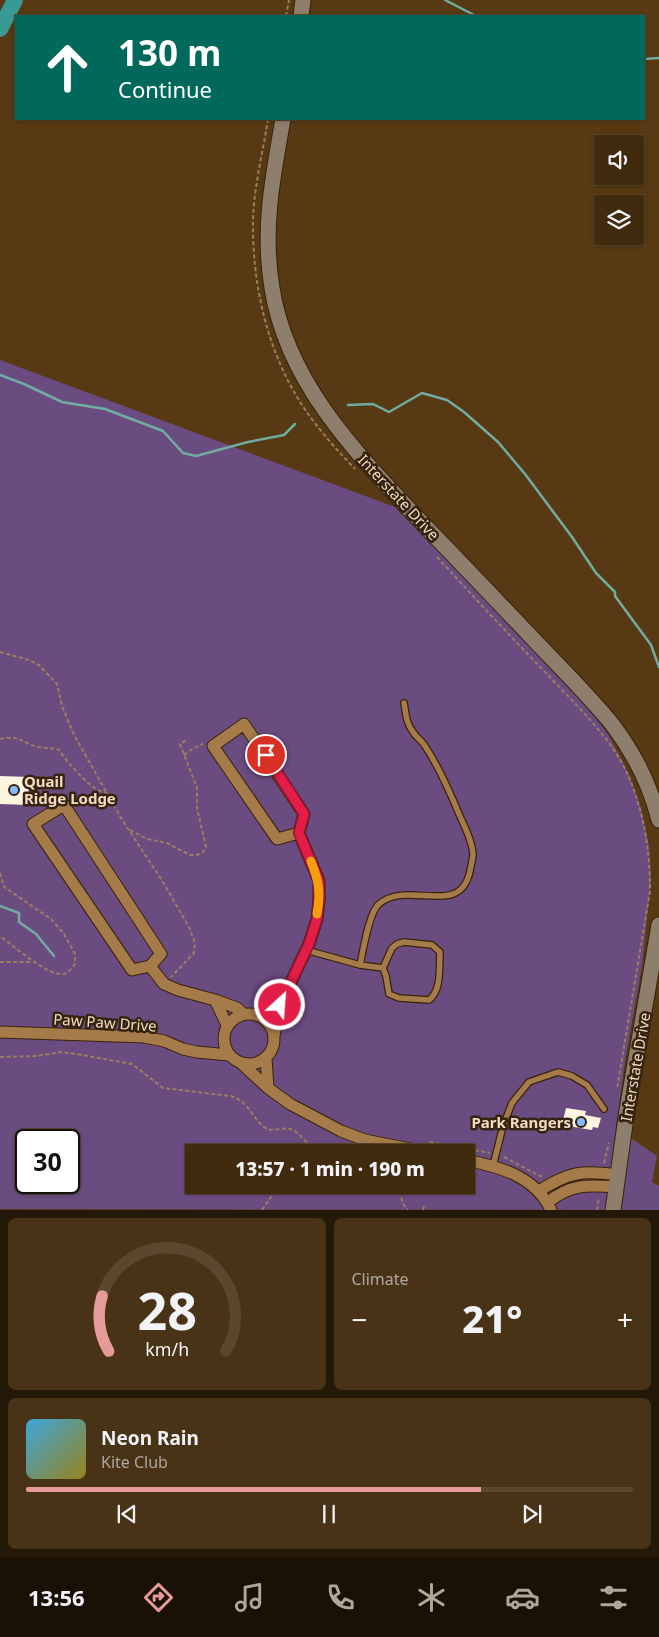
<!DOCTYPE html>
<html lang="en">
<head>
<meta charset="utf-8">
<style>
  :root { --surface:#412b0e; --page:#483317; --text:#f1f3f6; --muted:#aea79e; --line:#5a472e; --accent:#e69b98 }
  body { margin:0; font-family:"Noto Sans",sans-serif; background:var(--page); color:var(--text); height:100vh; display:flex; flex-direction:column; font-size:19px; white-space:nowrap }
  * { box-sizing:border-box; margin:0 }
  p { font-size:16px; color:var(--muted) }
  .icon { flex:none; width:28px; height:28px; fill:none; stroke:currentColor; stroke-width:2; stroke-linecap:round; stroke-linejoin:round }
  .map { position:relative; height:1210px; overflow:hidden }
  .sheet { display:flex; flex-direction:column; gap:8px; padding:8px; background:#241808; flex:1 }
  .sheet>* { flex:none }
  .top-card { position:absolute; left:15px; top:15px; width:630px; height:105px; border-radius:0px; box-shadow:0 1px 4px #0004,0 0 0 1px var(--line); background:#00695c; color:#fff; overflow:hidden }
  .buttons { position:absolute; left:594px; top:135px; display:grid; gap:10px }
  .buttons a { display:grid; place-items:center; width:50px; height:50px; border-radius:0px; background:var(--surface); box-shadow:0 1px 4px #0004,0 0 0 1px var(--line); font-size:25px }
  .speed { position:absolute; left:15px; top:1129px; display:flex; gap:10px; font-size:25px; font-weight:700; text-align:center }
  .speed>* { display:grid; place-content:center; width:65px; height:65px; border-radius:50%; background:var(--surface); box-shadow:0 1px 4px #0004,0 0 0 1px var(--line); line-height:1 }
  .speed .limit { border:2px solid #111; border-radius:8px; background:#fff; color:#111 }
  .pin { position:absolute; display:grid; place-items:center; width:42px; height:42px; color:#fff; margin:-21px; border:2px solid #fff; border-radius:50%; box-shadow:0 1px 5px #0007 }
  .me { position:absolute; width:55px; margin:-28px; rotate:26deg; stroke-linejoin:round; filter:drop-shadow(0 0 4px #0008) }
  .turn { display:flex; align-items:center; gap:18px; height:105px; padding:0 20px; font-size:22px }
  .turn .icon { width:65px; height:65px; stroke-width:2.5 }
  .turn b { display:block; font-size:35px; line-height:42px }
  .big { font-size:38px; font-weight:800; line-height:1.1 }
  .sheet .tile { flex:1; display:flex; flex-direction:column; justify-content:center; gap:8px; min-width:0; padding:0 18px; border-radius:8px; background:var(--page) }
  .sheet .dial { align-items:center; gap:0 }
  .dial svg { height:130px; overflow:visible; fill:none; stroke:var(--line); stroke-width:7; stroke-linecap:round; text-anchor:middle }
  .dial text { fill:var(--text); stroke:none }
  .song { display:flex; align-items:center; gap:15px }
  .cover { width:60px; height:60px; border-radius:8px; background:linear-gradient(135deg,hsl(200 70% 55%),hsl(50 70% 35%)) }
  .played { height:5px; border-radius:2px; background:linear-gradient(90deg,var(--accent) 75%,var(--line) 75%) }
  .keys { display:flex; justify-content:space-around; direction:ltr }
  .heat { display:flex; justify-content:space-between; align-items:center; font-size:28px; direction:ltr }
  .sheet .tiles { flex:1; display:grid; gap:8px; grid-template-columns:1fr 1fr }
  .tile:last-child { grid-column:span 2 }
  .trip { position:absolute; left:185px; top:1144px; width:290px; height:50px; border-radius:0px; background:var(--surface); box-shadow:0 1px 4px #0004,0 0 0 1px var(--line); font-weight:800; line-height:50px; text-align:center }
  .menu { display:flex; height:80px; justify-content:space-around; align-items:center; background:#1a1106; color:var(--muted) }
  .menu .icon { width:35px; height:35px }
  .menu .active { color:var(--accent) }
  .menu b { font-size:22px; color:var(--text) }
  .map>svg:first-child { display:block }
  .green { fill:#6b4c81; fill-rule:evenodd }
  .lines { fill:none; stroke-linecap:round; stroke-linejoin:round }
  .stream { stroke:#70aca1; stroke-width:2.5 }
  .river { stroke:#399993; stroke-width:16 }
  .building { fill:#fdf5df }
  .lane-casing { stroke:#372207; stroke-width:8 }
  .street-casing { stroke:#372207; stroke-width:13 }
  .secondary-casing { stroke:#372207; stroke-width:17 }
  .path { stroke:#9a7f5f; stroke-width:2; stroke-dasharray:4 2.5; stroke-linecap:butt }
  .lane { stroke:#a57b4a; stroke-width:5.5 }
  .street { stroke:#a57b4a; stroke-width:11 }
  .secondary { stroke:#8d7f6c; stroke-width:15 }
  .route-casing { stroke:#92132f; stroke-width:12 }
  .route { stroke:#e11d48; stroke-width:9 }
  .slow { stroke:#f59e0b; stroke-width:9 }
  .poi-dot { fill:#81bdfa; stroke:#34230e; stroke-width:2 }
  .labels { text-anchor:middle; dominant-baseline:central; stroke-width:5; stroke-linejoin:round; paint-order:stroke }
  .street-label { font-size:15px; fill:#f1dac1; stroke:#34230e }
  .poi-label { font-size:15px; font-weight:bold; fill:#f1dac1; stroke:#34230e; text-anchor:start }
</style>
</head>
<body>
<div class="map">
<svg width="659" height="1210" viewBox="0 0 659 1210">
  <rect width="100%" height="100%" fill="#573913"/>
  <path class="green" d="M0,360L395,507L572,687L608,734L630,776L641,809L649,845L651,880L642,966L625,1061L616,1128L657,1156L652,1182L659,1186V1210L0,1209ZM26,1140H69V1182H26ZM194,1152H466V1185H194Z"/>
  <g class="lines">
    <path class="stream" d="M445,0L476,16
      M644,59L659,58
      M0,375L24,384L62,402L105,409L163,431L183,453L196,456L248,442L284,435L295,424
      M348,405L373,404L389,412L422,393L447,400L464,412L498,442L525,474L572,537L596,573L615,592V596L651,645L659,667
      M0,906L19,913V922L36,934L54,956"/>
    <path class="river" d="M0,29L15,0"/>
  </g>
  <path class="building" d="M0,776L29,777L28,805L0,804Z
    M566,1108L586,1111L585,1115L601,1118L598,1128L593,1127L592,1130L562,1125Z"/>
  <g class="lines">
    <defs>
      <path id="lane" d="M306,950L360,965L383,968L386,976L389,994L399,998L429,1000C442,990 439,967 440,952L432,945L404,942L397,944L392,948L383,968
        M360,965C363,951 369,912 379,904C408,879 460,919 470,871C471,865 473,859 473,853C471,837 465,828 459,814C449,790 439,767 425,746C422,741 416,737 413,732C406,723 406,714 404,703
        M493,1166L503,1126L512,1103L529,1082L558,1072L572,1076L587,1085L604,1109"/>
      <path id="street" d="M244,724L304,814L299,833L277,839L213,746Z
        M64,805L161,954L150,966L132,970L33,824Z
        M150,966L164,984L178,990L215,1000L237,1008L243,1014
        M215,1000L227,1025
        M224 1039a25 25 0 1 1 50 0a25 25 0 1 1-50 0Z
        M0,1032L144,1037L164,1041L183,1049L197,1052L229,1055
        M274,1036L280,1005L309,944L317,919L319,901V881L299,833
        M266,1058L268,1088
        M242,1064L268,1088L290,1104L341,1131L365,1140L425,1152
        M466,1160C500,1167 535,1176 551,1210
        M539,1191C569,1172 582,1170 617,1175
        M548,1202C571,1184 587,1185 616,1187"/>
      <path id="secondary" d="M301,16L303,0
        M283,119C273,176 262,229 272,288C287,385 360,457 425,526C463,565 500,604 537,643C563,670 589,696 612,724C634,753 650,784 659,820
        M613,1210L627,1110L659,925"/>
    </defs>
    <use href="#lane" class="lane-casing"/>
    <use href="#street" class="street-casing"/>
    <use href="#secondary" class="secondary-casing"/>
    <path class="path" d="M286,16L289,0
      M268,119C263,152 254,186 253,220C252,284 267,351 302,405C317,428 336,449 355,469
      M437,557C473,596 509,635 546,673C573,702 611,737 627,773C644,811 650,850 650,891L617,1089
      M0,652L29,660L39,665L57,684L62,706L74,735L121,818L163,882L189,927L195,943L194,953L171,977
      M0,739C23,735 20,743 39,747C46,749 53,747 59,750C67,762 93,793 107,793
      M184,755L194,748L203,744
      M130,830L147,839L167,843L190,855H197L203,852L206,847L197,808V788L180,744L188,739
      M0,873L4,887L51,919L64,934L75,954V963C73,968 69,972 64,974C49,977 12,945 0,936
      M0,962H32
      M0,1057L36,1056L62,1052L82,1055L132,1064L163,1088L231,1096C249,1102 250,1115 264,1127C271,1133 281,1127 290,1129C299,1131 303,1141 311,1145C316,1148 324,1149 329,1150L331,1152
      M430,1142L490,1153
      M311,1152L314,1146
      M504,1157L540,1176H544
      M604,1163L609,1143
      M398,1185L403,1204L408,1210
      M262,1210L273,1194L287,1185
      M423,1210L424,1206
      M597,1210L599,1197"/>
    <use href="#lane" class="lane"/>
    <use href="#street" class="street"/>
    <use href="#secondary" class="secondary"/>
  </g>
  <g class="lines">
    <defs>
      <path id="route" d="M266,755L304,814L299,833L319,881V900L317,919L309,944L280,1005"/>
    </defs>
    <use href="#route" class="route-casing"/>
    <use href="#route" class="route"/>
    <path class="slow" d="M311,861C319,882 321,891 317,914"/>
  </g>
  <g class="poi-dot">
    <circle cx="14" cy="790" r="5"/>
    <circle cx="581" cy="1122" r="5"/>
  </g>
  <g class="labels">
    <g class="street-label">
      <text transform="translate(399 497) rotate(47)">Interstate Drive</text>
      <text transform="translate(105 1022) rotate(4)">Paw Paw Drive</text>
      <text transform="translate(635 1067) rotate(-80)">Interstate Drive</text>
    </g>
    <g class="poi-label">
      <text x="24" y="781">Quail<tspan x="24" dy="17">Ridge Lodge</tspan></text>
      <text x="571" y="1122" text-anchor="end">Park Rangers</text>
    </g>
  </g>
</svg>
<div class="buttons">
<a><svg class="icon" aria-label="sound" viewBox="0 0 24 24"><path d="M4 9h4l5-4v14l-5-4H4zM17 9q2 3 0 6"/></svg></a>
<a><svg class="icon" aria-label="layers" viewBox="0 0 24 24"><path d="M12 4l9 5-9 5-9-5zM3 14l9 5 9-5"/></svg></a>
</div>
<div class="speed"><div class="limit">30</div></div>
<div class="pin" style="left:266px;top:755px;background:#d93025"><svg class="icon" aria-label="arrive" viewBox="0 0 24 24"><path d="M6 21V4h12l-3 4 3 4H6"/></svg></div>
<svg class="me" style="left:280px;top:1005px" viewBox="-20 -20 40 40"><circle r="17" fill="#e11d48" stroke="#fff" stroke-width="3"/><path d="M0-11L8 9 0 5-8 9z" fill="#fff"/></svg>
<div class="trip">13:57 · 1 min · 190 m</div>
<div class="top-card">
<div class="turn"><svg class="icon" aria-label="ahead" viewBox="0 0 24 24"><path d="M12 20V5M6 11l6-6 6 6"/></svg><div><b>130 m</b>Continue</div></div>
</div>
</div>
<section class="sheet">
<div class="tiles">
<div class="tile dial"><svg viewBox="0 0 100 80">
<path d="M14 69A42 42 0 1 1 86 69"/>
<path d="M14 69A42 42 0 0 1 10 35" stroke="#e69b98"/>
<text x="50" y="56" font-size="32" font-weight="700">28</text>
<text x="50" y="72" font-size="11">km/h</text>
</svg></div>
<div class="tile"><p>Climate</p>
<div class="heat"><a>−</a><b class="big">21°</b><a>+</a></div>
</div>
<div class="tile">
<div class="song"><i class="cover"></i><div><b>Neon Rain</b><p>Kite Club</p></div></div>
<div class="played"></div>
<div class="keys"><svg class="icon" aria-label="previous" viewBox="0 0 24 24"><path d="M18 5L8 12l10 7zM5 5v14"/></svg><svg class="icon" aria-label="pause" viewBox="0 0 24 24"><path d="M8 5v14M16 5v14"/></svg><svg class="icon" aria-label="next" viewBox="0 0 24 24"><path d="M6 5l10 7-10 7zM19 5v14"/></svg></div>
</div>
</div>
</section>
<nav class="menu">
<b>13:56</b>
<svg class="icon active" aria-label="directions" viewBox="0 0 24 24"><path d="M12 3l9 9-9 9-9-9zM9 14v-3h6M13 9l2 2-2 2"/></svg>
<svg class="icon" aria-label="music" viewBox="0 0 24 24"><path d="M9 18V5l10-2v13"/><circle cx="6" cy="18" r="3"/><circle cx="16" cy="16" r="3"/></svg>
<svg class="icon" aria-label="phone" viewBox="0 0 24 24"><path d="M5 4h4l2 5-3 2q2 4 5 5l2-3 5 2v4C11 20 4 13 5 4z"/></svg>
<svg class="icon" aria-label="climate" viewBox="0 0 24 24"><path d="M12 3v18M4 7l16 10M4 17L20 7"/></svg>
<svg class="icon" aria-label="car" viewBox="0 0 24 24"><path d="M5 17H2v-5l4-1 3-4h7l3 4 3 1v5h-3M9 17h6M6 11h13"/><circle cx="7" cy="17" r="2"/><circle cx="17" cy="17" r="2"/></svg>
<svg class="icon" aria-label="filters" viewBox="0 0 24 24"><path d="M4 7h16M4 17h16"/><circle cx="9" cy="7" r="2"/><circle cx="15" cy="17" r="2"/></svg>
</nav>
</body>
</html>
